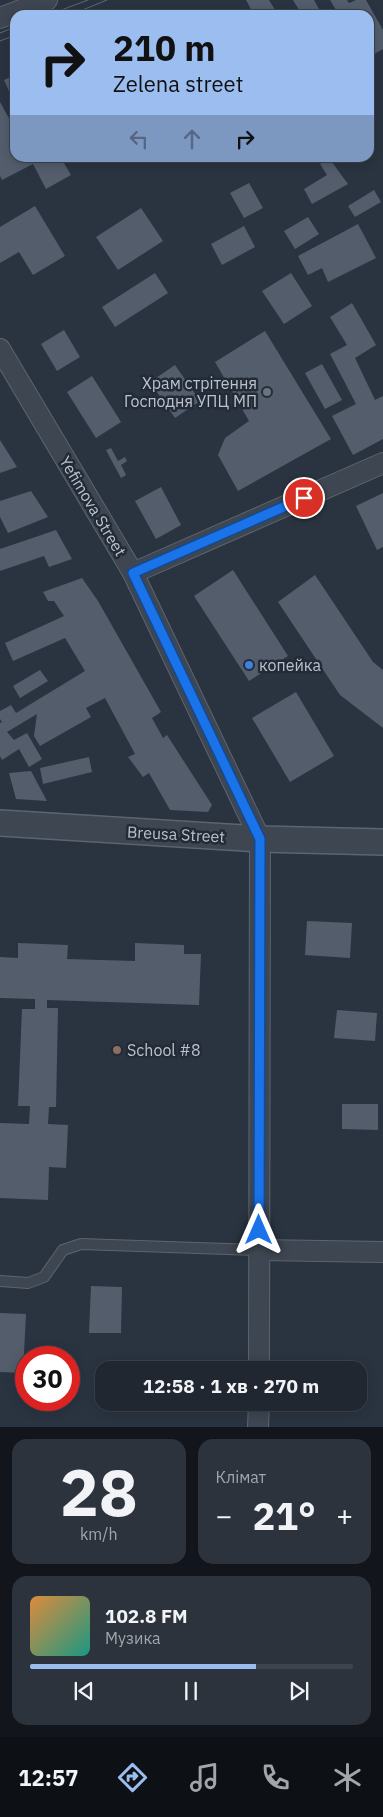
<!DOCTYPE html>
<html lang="uk">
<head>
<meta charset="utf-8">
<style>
  :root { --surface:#202731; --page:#2d333d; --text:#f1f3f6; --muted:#a2a5ab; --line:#3d444d; --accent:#9bbdf0 }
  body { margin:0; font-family:"IBM Plex Sans",sans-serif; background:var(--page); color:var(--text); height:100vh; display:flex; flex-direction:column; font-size:19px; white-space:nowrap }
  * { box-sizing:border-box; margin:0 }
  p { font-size:16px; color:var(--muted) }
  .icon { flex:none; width:28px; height:28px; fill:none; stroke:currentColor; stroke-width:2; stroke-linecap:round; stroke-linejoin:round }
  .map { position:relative; height:1427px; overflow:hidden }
  .side { display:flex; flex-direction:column; gap:12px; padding:12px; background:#12151b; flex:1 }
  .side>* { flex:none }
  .banner { position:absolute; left:10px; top:10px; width:364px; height:152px; border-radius:15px; box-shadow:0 2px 12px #0003,0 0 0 1px var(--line); background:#9bbdf0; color:#111; overflow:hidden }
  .speed { position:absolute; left:15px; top:1346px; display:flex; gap:10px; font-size:25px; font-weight:700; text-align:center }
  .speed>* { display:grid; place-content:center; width:65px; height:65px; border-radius:50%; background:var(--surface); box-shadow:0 2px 12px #0003,0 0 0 1px var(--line); line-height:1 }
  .speed .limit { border:8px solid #d22; background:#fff; color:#111 }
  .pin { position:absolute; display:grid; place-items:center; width:42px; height:42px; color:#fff; margin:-21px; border:2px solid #fff; border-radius:50%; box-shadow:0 1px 5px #0007 }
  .me { position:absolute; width:55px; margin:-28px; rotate:0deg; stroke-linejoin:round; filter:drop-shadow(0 0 4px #0008) }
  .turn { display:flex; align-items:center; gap:18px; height:105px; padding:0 20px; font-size:22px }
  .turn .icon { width:65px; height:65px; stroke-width:2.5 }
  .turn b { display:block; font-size:35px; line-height:42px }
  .lanes { display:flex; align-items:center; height:48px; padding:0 20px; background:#0003; justify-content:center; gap:25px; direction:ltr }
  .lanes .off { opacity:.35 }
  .big { font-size:38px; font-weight:800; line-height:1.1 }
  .side .widget { flex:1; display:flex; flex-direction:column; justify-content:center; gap:8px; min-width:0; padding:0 18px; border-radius:15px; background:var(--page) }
  .side .dial { align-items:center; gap:0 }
  .dial b { font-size:65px; line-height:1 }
  .song { display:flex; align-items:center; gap:15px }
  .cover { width:60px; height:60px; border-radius:8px; background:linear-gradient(135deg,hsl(30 70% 55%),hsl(170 70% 35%)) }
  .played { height:5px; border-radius:2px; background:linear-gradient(90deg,var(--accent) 70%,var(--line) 70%) }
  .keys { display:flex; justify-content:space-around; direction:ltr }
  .heat { display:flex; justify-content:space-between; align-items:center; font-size:28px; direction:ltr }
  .side .tiles { flex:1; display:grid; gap:12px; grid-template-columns:1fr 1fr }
  .widget:last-child { grid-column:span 2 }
  .trip { position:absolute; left:95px; top:1361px; width:272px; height:50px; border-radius:15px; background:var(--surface); box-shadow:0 2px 12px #0003,0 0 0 1px var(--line); font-weight:800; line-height:50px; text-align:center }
  .dock { display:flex; height:80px; justify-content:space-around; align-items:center; background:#0d1014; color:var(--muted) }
  .dock .icon { width:35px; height:35px }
  .dock .on { color:var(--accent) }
  .dock b { font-size:22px; color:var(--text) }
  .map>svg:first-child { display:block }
  .building { fill:#535d6c }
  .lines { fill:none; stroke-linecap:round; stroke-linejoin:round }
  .service-casing { stroke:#5c646f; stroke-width:12 }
  .minor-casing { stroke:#5c646f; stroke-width:22 }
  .tertiary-casing { stroke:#5c646f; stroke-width:28 }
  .service { stroke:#3e4651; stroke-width:10 }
  .minor { stroke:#3e4651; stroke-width:20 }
  .tertiary { stroke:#3e4651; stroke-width:25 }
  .tram { stroke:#606a78; stroke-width:1 }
  .route-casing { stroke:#114b97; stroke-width:12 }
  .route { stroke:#1a73e8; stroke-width:9 }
  .worship-dot { fill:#6b7280; stroke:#222b37; stroke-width:2 }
  .shop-dot { fill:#3f7fe0; stroke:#222b37; stroke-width:2 }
  .education-dot { fill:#8d6e63; stroke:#222b37; stroke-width:2 }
  .labels { text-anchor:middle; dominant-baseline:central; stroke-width:5; stroke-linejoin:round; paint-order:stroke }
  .poi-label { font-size:16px; fill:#bbc2cb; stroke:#222b37; text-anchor:start }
  .street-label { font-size:16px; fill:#bbc2cb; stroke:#222b37 }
</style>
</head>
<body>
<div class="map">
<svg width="383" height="1427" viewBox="0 0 383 1427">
  <rect width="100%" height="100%" fill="#2a3441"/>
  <path class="building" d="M246,0H269L278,15H254Z
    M293,0H314L319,9L309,15H302Z
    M330,0H347L349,3L356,0H366L383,30V49L369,57V15H339Z
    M15,75V105L4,80Z
    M0,102L15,129V158H61L71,175L46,189L33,164L2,180L0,176Z
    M329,158L348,184L312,204L304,189L327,175L320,164Z
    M249,183L263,208L244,218L230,193Z
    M374,190L381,202L355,217L348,206Z
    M35,206L65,256L33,275L19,252L0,263V227Z
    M141,208L163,241L118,270L96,237Z
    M308,217L319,234L295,249L284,231Z
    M358,224L376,258L328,282L322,268L308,275L298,256Z
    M244,226L255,247L222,265L211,244Z
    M155,273L168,293L115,327L102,307Z
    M291,273L312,306L284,324L262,291Z
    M352,303L376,345L355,358L375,400L383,396V439L353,455L332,416L356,404L330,354L347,345L330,317Z
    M64,330L80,357L57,371L41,344Z
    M265,331L331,439L238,491L218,455L225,438L249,421L215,362Z
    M322,364L342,400L325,409L305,373Z
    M175,365L200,401L175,418L150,382Z
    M92,376L121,422L96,438L67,392Z
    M0,440L17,467L0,473Z
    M111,448L118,461L125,457L127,461L121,465L126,475L121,478L106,450Z
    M161,487L181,525L156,539L135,501Z
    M31,491L48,517L8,533L0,517V501Z
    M383,493V547L377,550L356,506Z
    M56,530L72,559L49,567L44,556L0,571V549Z
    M233,570L288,656L249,681L194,596Z
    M315,575L373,662L383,670V728L340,695L278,602Z
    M82,578L98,601L161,712L152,718L163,738L167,735L212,805L208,812L170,810L149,773L143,777L128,757L135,754L105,698L86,708L91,717L40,746L34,736L37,714L7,732L14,740L27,733L42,759L29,767L19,749L2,760L0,756V723L2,722L0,719V711L11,705L16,713L85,671L65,638L13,661L5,643L64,616L54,601H48L43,592Z
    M40,670L48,681L20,698L13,686Z
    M296,692L334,756L290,782L252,718Z
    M89,757L92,772L43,784L40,768Z
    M31,771L47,801L16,799L9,773Z
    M307,921L352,923L350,958L305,955Z
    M18,943L68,945L67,959L135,961V943L184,945V954H201L199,1005L47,1000V1008H58L56,1107H49L48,1124L68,1125L66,1168L49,1167L48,1200L0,1198V1123L29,1124L30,1106H18L22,1009H35V999L0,998V957L18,958Z
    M337,1010L377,1013L375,1041L334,1038Z
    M342,1104H378V1130L342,1129Z
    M91,1286L122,1287L121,1333H89Z
    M0,1313L26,1314L23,1373L0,1372Z"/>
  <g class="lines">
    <defs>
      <path id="service" d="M0,1281L28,1283L44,1277L63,1250L81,1244L259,1250"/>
      <path id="minor" d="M0,18L47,0
        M0,349L133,573L260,839L259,1370
        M133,573L383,463
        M259,1250L383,1252
        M258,1427L259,1402"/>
      <path id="tertiary" d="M0,823L260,839L383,842"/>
    </defs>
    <use href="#service" class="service-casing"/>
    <use href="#minor" class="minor-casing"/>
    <use href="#tertiary" class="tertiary-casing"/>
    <use href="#service" class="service"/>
    <use href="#minor" class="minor"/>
    <use href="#tertiary" class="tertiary"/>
    <path class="tram" d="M80,11L107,0
      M48,15L88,0
      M0,33L15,27
      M0,41L15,35"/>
  </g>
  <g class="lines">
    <defs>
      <path id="route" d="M259,1230L260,839L133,573L304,498"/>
    </defs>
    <use href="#route" class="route-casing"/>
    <use href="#route" class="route"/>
  </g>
  <circle class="worship-dot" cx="267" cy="392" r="5"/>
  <circle class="shop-dot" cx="249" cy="665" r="5"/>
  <circle class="education-dot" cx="117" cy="1050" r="5"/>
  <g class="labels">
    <g class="poi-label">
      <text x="257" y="383" text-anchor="end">Храм стрітення<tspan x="257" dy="18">Господня УПЦ МП</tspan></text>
      <text x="259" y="665">копейка</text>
      <text x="127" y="1050">School #8</text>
    </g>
    <g class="street-label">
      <text transform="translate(93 506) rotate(59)">Yefimova Street</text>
      <text transform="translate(176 834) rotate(3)">Breusa Street</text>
    </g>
  </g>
</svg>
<div class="speed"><div class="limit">30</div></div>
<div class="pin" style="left:304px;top:498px;background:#d93025"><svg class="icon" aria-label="arrive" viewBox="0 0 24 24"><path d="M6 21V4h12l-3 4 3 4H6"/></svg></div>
<svg class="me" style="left:259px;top:1230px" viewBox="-20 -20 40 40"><path d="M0-17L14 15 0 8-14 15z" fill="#1a73e8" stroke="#fff" stroke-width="4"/></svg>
<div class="trip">12:58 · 1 хв · 270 m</div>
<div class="banner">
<div class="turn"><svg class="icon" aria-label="right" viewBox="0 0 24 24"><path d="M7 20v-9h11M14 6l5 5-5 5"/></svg><div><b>210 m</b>Zelena street</div></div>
<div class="lanes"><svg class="icon off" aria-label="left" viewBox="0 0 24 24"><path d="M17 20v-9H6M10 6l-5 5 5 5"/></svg><svg class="icon off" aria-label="ahead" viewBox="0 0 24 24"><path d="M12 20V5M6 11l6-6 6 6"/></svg><svg class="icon" aria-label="right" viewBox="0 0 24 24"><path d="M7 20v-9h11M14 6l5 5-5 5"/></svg></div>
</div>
</div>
<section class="side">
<div class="tiles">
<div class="widget dial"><b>28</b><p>km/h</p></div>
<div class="widget"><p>Клімат</p>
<div class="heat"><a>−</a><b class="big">21°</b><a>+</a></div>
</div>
<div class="widget">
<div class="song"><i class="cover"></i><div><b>102.8 FM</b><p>Музика</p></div></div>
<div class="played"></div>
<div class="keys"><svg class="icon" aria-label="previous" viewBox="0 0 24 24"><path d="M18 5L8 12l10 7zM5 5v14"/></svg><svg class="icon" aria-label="pause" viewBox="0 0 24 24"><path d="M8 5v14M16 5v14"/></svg><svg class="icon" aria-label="next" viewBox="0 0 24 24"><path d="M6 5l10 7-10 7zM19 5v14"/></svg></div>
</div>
</div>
</section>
<nav class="dock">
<b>12:57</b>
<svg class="icon on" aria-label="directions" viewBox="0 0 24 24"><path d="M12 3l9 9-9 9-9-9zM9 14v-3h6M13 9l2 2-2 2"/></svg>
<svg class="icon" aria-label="music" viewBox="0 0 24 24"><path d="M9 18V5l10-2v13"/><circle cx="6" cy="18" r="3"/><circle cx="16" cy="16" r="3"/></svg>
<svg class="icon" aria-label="phone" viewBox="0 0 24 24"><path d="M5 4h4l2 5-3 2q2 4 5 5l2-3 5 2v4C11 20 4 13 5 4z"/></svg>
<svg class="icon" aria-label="climate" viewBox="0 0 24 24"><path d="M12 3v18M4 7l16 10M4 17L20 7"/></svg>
</nav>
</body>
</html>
